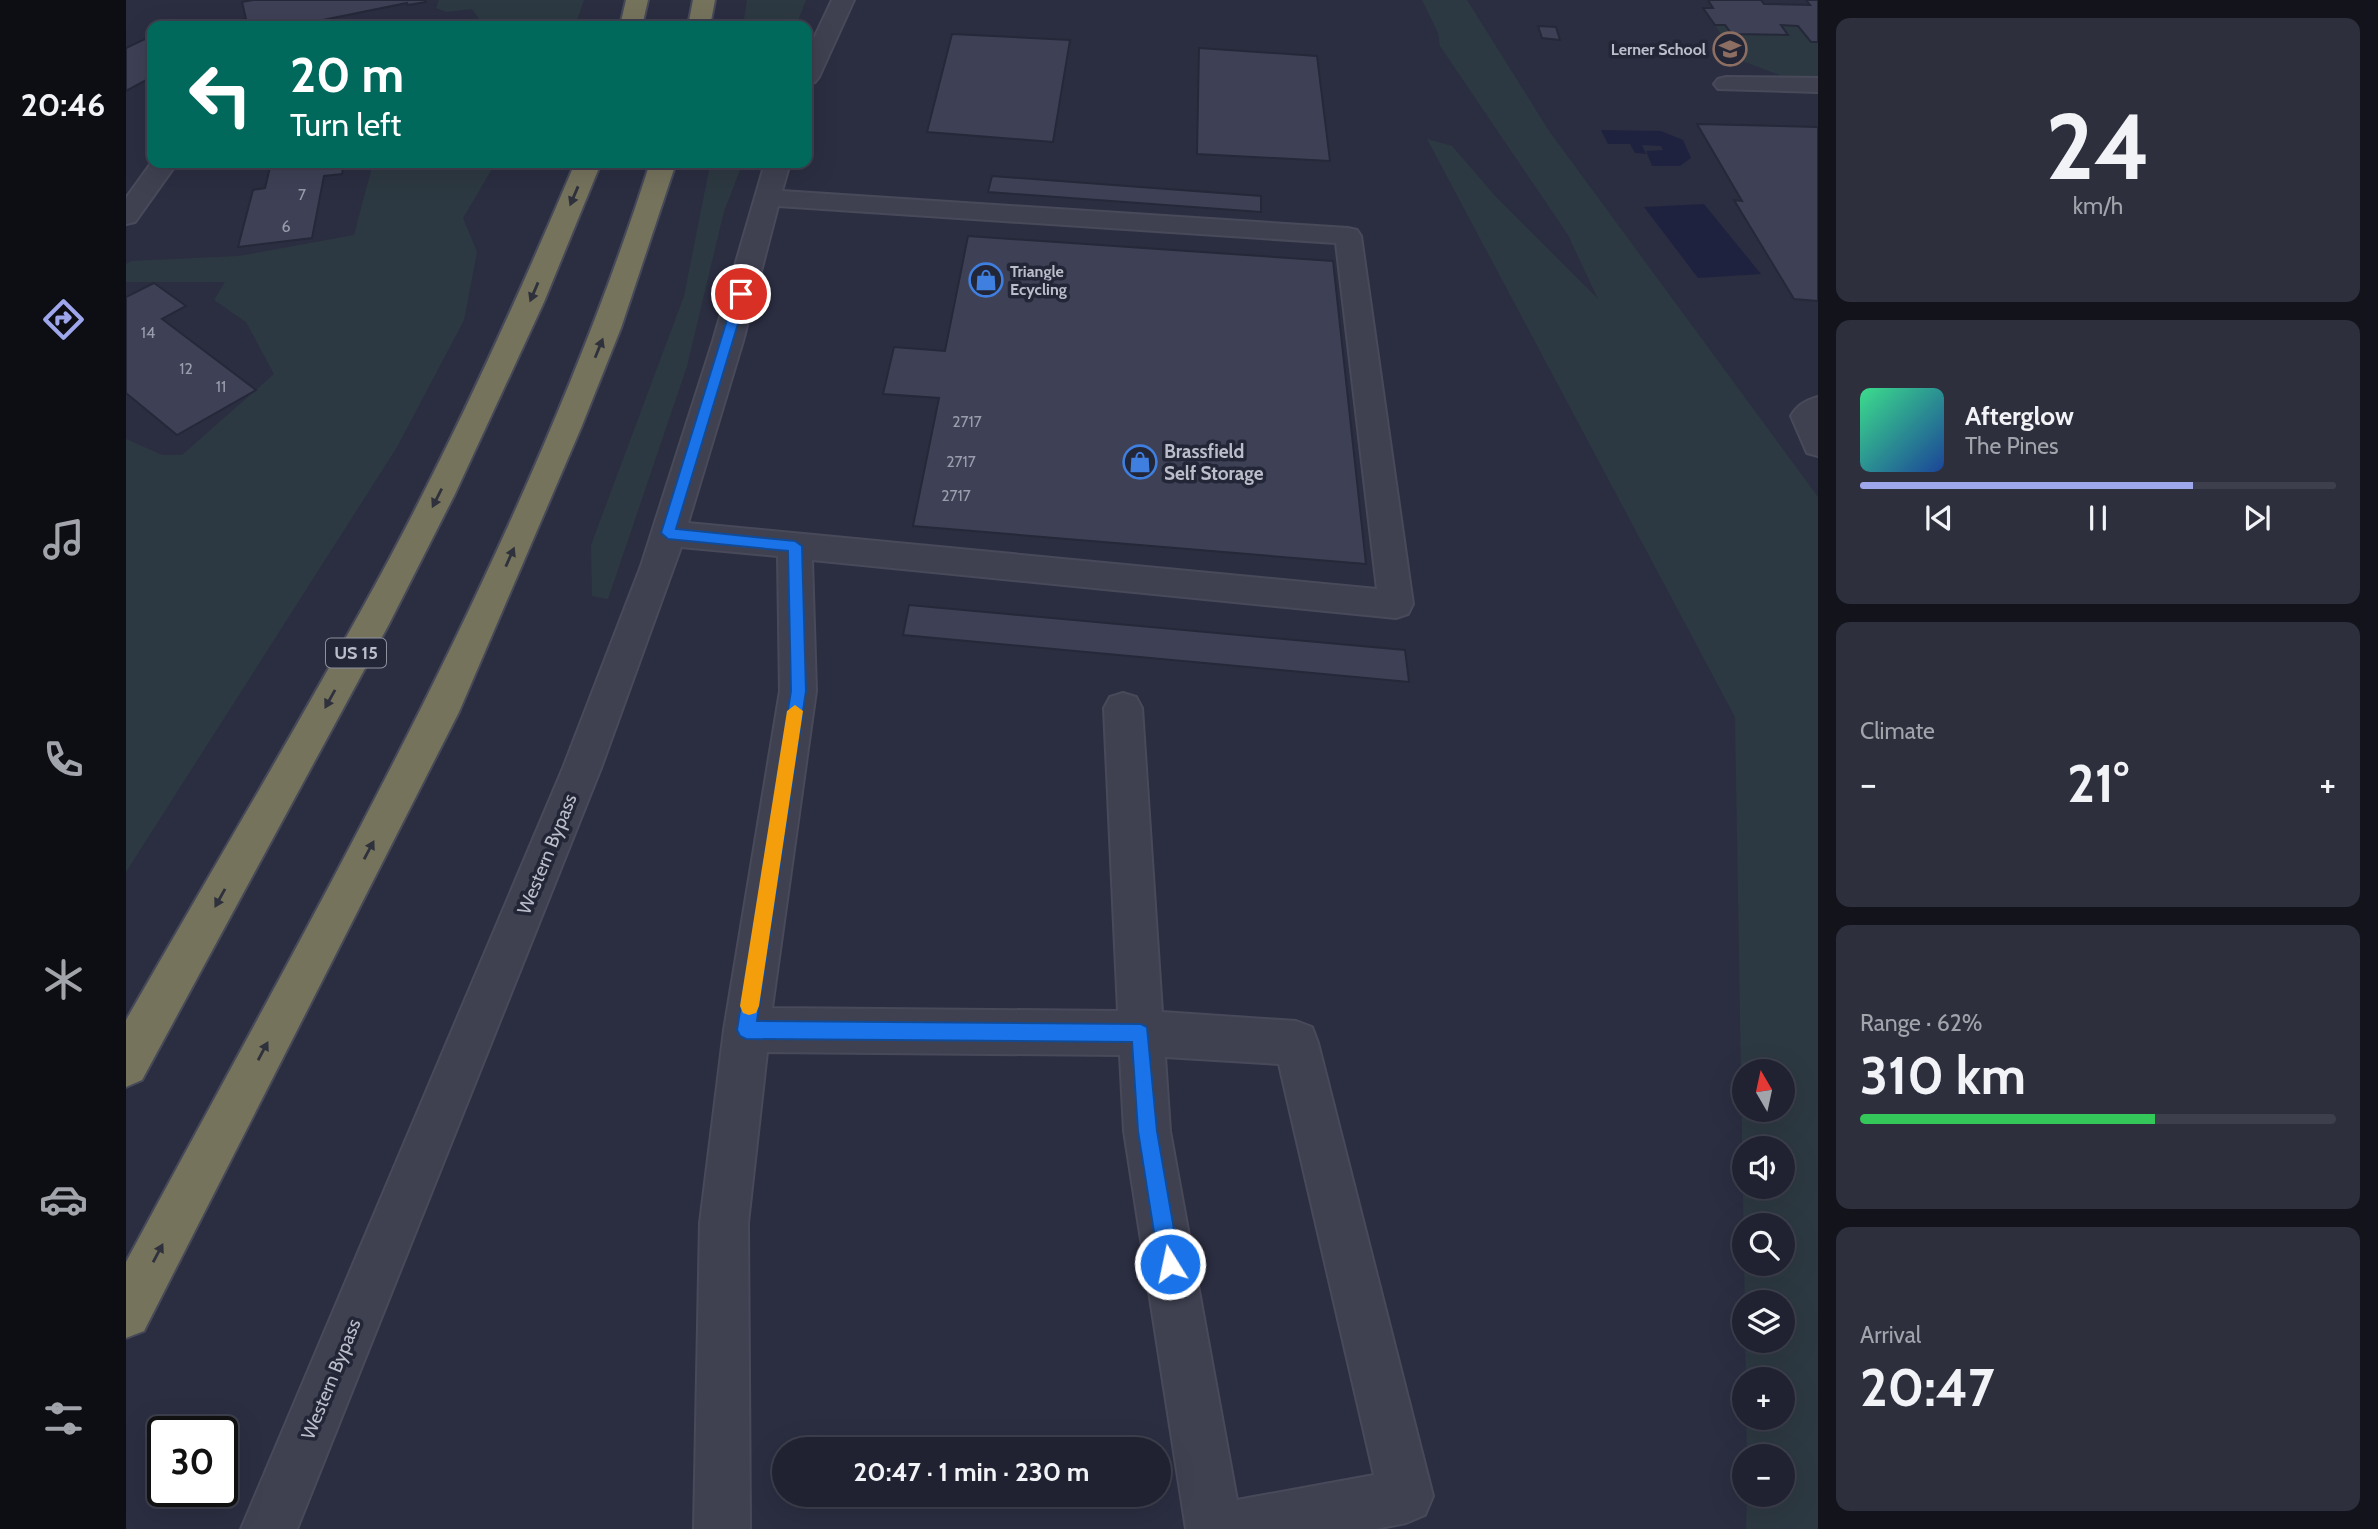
<!DOCTYPE html>
<html lang="en">
<head>
<meta charset="utf-8">
<style>
  :root { --surface:#202231; --page:#2d2f3d; --text:#f1f3f6; --muted:#a2a4ab; --line:#3d3f4d; --accent:#9fa7ec }
  body { margin:0; font-family:Cabin,sans-serif; background:var(--page); color:var(--text); height:100vh; display:flex; flex-direction:column; font-size:26px; white-space:nowrap }
  * { box-sizing:border-box; margin:0 }
  p { font-size:23px; color:var(--muted) }
  .icon { flex:none; width:38px; height:38px; fill:none; stroke:currentColor; stroke-width:2; stroke-linecap:round; stroke-linejoin:round }
  .map { position:relative; flex:1; overflow:hidden }
  .sheet { display:flex; flex-direction:column; gap:18px; padding:18px; background:#12131b; width:560px }
  .sheet>* { flex:none }
  .top-card { position:absolute; left:21px; top:21px; width:665px; height:147px; border-radius:14px; box-shadow:0 7px 28px #0002,0 0 0 2px var(--line); background:#00695c; color:#fff; overflow:hidden }
  .needle { width:46px; rotate:351deg }
  .controls { position:absolute; left:1606px; top:1059px; display:grid; gap:14px }
  .controls a { display:grid; place-items:center; width:63px; height:63px; border-radius:50%; background:var(--surface); box-shadow:0 7px 28px #0002,0 0 0 2px var(--line); font-size:35px }
  .speed { position:absolute; left:21px; top:1416px; display:flex; gap:14px; font-size:35px; font-weight:700; text-align:center }
  .speed>* { display:grid; place-content:center; width:91px; height:91px; border-radius:50%; background:var(--surface); box-shadow:0 7px 28px #0002,0 0 0 2px var(--line); line-height:1 }
  .speed .limit { border:4px solid #111; border-radius:10px; background:#fff; color:#111 }
  .pin { position:absolute; display:grid; place-items:center; width:60px; height:60px; color:#fff; margin:-30px; border:4px solid #fff; border-radius:50%; box-shadow:0 2px 7px #0007 }
  .me { position:absolute; width:77px; margin:-38px; rotate:350deg; stroke-linejoin:round; filter:drop-shadow(0 0 5px #0008) }
  .turn { display:flex; align-items:center; gap:24px; height:147px; padding:0 28px; font-size:32px }
  .turn .icon { width:91px; height:91px; stroke-width:2.5 }
  .turn b { display:block; font-size:49px; line-height:60px }
  .big { font-size:52px; font-weight:800; line-height:1.1 }
  .sheet .widget { flex:1; display:flex; flex-direction:column; justify-content:center; gap:10px; min-width:0; padding:0 24px; border-radius:14px; background:var(--page) }
  .sheet .dial { align-items:center; gap:0 }
  .dial b { font-size:91px; line-height:1 }
  .song { display:flex; align-items:center; gap:21px }
  .cover { width:84px; height:84px; border-radius:10px; background:linear-gradient(135deg,hsl(150 70% 55%),hsl(220 70% 35%)) }
  .played { height:7px; border-radius:4px; background:linear-gradient(90deg,var(--accent) 70%,var(--line) 70%) }
  .keys { display:flex; justify-content:space-around; direction:ltr }
  .heat { display:flex; justify-content:space-between; align-items:center; font-size:38px; direction:ltr }
  .charge { height:10px; border-radius:5px; background:linear-gradient(90deg,#34c759 62%,var(--line) 0) }
  .trip { position:absolute; left:646px; top:1437px; width:399px; height:70px; border-radius:35px; background:var(--surface); box-shadow:0 7px 28px #0002,0 0 0 2px var(--line); font-weight:800; line-height:70px; text-align:center }
  main { display:flex; flex:1; min-height:0 }
  .menu { display:flex; flex-direction:column; width:126px; justify-content:space-around; align-items:center; background:#0d0e14; color:var(--muted) }
  .menu .icon { width:49px; height:49px }
  .menu .selected { color:var(--accent) }
  .menu b { font-size:32px; color:var(--text) }
  .map>svg:first-child { display:block }
  .green { fill:#2d3942; fill-rule:evenodd }
  .water { fill:#1f223e }
  .building { fill:#3e4156; stroke:#252838; stroke-width:2 }
  .lines { fill:none; stroke-linecap:round; stroke-linejoin:round }
  .minor-casing { stroke:#484a5a; stroke-width:4 }
  .highway-casing { stroke:#464958; stroke-width:4 }
  .minor { fill:#3f4151; fill-rule:evenodd }
  .highway { fill:#76735d; fill-rule:evenodd }
  .oneway { fill:#2f323c }
  .route { fill:#1a73e8; stroke:#114b97; stroke-width:2 }
  .slow { fill:#f59e0b }
  .labels { text-anchor:middle; dominant-baseline:central; stroke-width:7; stroke-linejoin:round; paint-order:stroke }
  .far-poi-label { font-size:16px; font-weight:bold; fill:#bcbdcb; stroke:#232636; text-anchor:end }
  .number-label { font-size:16px; fill:#9a9cac }
  .shield { fill:#232636; stroke:#8e909e; stroke-width:2 }
  .shield-label { font-size:18px; font-weight:bold; fill:#bcbdcb }
  .poi-label { font-size:19px; font-weight:bold; fill:#bcbdcb; stroke:#232636; text-anchor:start }
  .street-label { font-size:19px; fill:#bcbdcb; stroke:#232636 }
</style>
</head>
<body>
<main>
<nav class="menu">
<b>20:46</b>
<svg class="icon selected" aria-label="directions" viewBox="0 0 24 24"><path d="M12 3l9 9-9 9-9-9zM9 14v-3h6M13 9l2 2-2 2"/></svg>
<svg class="icon" aria-label="music" viewBox="0 0 24 24"><path d="M9 18V5l10-2v13"/><circle cx="6" cy="18" r="3"/><circle cx="16" cy="16" r="3"/></svg>
<svg class="icon" aria-label="phone" viewBox="0 0 24 24"><path d="M5 4h4l2 5-3 2q2 4 5 5l2-3 5 2v4C11 20 4 13 5 4z"/></svg>
<svg class="icon" aria-label="climate" viewBox="0 0 24 24"><path d="M12 3v18M4 7l16 10M4 17L20 7"/></svg>
<svg class="icon" aria-label="car" viewBox="0 0 24 24"><path d="M5 17H2v-5l4-1 3-4h7l3 4 3 1v5h-3M9 17h6M6 11h13"/><circle cx="7" cy="17" r="2"/><circle cx="17" cy="17" r="2"/></svg>
<svg class="icon" aria-label="filters" viewBox="0 0 24 24"><path d="M4 7h16M4 17h16"/><circle cx="9" cy="7" r="2"/><circle cx="15" cy="17" r="2"/></svg>
</nav>
<div class="map">
<svg width="1692" height="1529" viewBox="0 0 1692 1529">
  <rect width="100%" height="100%" fill="#2b2e41"/>
  <path class="green" d="M313,0H458L449,26H348L353,19L346,9L320,12L310,8Z
    M621,0H680L670,26H617Z
    M1296,0H1341L1423,131L1692,497V1529H1620L1621,1495L1657,1494V1456H1621L1620,1418H1657V1379H1620L1619,1341L1657,1340V1302H1619V1317L1609,717L1301,139L1326,146L1370,197L1472,299L1442,235L1314,46L1312,33ZM1657,1071V1110H1619V1071ZM1619,1148H1657V1186H1619ZM1619,1225H1657V1264H1619Z
    M1589,25H1599L1606,34L1661,35L1655,25L1672,26L1685,42H1692V77L1656,76L1611,59Z
    M247,163H375L366,169L337,218L351,252L338,320L271,447L0,872V439L36,455H56L148,374L120,322L88,300L99,282H0V264L5,261L113,256L228,235Z
    M590,163H617L598,211L561,366L482,599L466,596L465,545L558,296L583,170Z"/>
  <path class="water" d="M1475,130L1535,131L1557,140L1565,158L1554,166H1526L1520,151L1537,150L1535,146L1516,145L1520,154L1509,153L1504,144H1482Z
    M1578,204L1635,274L1572,278L1518,207Z"/>
  <path class="building" d="M127,0H299L300,2L282,5L281,3L167,26H86L120,19L116,2Z
    M1582,0H1635L1638,4L1684,5L1680,0H1692V42H1685L1672,26L1655,25L1662,35L1606,34L1599,25H1589L1577,8H1587Z
    M1412,26L1430,27L1434,40L1416,38Z
    M826,34L944,40L927,142L801,132Z
    M21,38L26,40V77L0,91V48Z
    M1073,48L1191,56L1204,161L1071,154Z
    M1571,124L1692,127V301L1668,299L1608,200L1616,201Z
    M145,163H218L216,174L198,176L186,238L112,247L127,190L139,188Z
    M866,176L1135,196V212L862,192Z
    M842,236L1207,261L1240,564L787,526L813,398L757,394L768,347L819,351Z
    M28,283L60,306L36,319L130,390L51,435L0,393V297Z
    M783,605L1279,650L1283,682L777,635Z"/>
  <g class="lines">
    <defs>
      <path id="minor" d="M706,0H728L693,77L689,82L681,84V53Z
        M1600,77L1692,78V92L1592,89L1588,84L1592,79Z
        M26,162L51,163L9,222L0,224V198Z
        M639,163H664L656,191L1222,228L1231,230L1235,236L1287,604L1282,614L1270,618L686,560L690,691L646,1008L992,1011L978,708L984,697L997,693L1010,697L1016,708L1036,1012L1170,1021L1186,1027L1192,1043L1307,1496L1299,1515L1280,1523L1250,1529H1060L998,1131L994,1055L641,1052L622,1223L624,1529H568L574,1223L598,1030L654,691L652,556L555,547L475,768L171,1529H115L437,768L515,566L587,341ZM652,206L1210,243L1251,589L562,523L617,341ZM1039,1057L1153,1064L1248,1475L1111,1500L1044,1131Z
        M1692,397V456L1681,453L1665,416C1671,405 1680,400 1692,397Z"/>
      <path id="highway" d="M500,0H522L516,26H494Z
        M567,0H589L584,26H562Z
        M449,163H475L418,302L329,494L262,626L16,1080L0,1087V1020C79,882 160,746 237,607C317,463 385,314 449,163Z
        M524,163H550L495,328L455,428L333,712L18,1331L0,1338V1262C191,906 400,549 524,163Z"/>
    </defs>
    <use href="#minor" class="minor-casing"/>
    <use href="#highway" class="highway-casing"/>
    <use href="#minor" class="minor"/>
    <use href="#highway" class="highway"/>
  </g>
  <defs><path id="oneway-solid" d="M-6-.8H1V-3.2L6.5 0L1 3.2V.8H-6Z" transform="scale(1.75)"/></defs>
  <g class="oneway">
    <use href="#oneway-solid" transform="translate(448 196) rotate(113)"/>
    <use href="#oneway-solid" transform="translate(408 292) rotate(113)"/>
    <use href="#oneway-solid" transform="translate(473 348) rotate(-68)"/>
    <use href="#oneway-solid" transform="translate(311 498) rotate(117)"/>
    <use href="#oneway-solid" transform="translate(384 557) rotate(-66)"/>
    <use href="#oneway-solid" transform="translate(204 699) rotate(119)"/>
    <use href="#oneway-solid" transform="translate(243 850) rotate(-62)"/>
    <use href="#oneway-solid" transform="translate(94 898) rotate(119)"/>
    <use href="#oneway-solid" transform="translate(137 1051) rotate(-62)"/>
    <use href="#oneway-solid" transform="translate(32 1253) rotate(-62)"/>
  </g>
  <path class="route" d="M615,290L621,294L550,529L669,541L676,546L680,691L631,1021L1015,1024L1021,1027L1031,1131L1054,1264L1051,1271L1044,1274L1036,1271L1033,1264L1012,1131L1006,1042L620,1039L614,1036L611,1030L665,691L662,551L542,539L535,533L609,294Z"/>
  <path class="slow" d="M669,705L677,711L633,1006L630,1013L623,1015L617,1013L614,1006L661,711Z"/>
  <defs>
    <symbol id="school-ring" viewBox="-11 -11 22 22"><circle r="9.5" fill="#232636" stroke="#8d6e63" stroke-width="1.5"/><path d="M0-5L7-2L0 1L-7-2ZM-4 1L0 2.5L4 1V4Q0 6-4 4Z" fill="#8d6e63"/></symbol>
    <symbol id="shop-ring" viewBox="-11 -11 22 22"><circle r="9.5" fill="#232636" stroke="#3f7fe0" stroke-width="1.5"/><path d="M-5-2.5h2.3a2.7 3.5 0 0 1 5.4 0H5L5.5 6h-11ZM-1.5-2.5h3a1.5 2.3 0 0 0-3 0Z" fill="#3f7fe0"/></symbol>
  </defs>
  <g fill-rule="evenodd">
    <use href="#school-ring" x="1585" y="30" width="38" height="38"/>
    <use href="#shop-ring" x="841" y="261" width="38" height="38"/>
    <use href="#shop-ring" x="995" y="443" width="38" height="38"/>
  </g>
  <g class="labels">
    <g class="far-poi-label">
      <text x="1580" y="49">Lerner School</text>
      <text x="884" y="271" text-anchor="start">Triangle<tspan x="884" dy="18">Ecycling</tspan></text>
    </g>
    <g class="number-label">
      <text x="176" y="194">7</text>
      <text x="160" y="226">6</text>
      <text x="22" y="332">14</text>
      <text x="60" y="368">12</text>
      <text x="95" y="386">11</text>
      <text x="841" y="421">2717</text>
      <text x="835" y="461">2717</text>
      <text x="830" y="495">2717</text>
    </g>
    <rect class="shield" x="200" y="638.5" width="60" height="29" rx="5"/>
    <g class="shield-label">
      <text x="230" y="653">US 15</text>
    </g>
    <g class="poi-label">
      <text x="1038" y="451">Brassfield<tspan x="1038" dy="22">Self Storage</tspan></text>
    </g>
    <g class="street-label">
      <text transform="translate(421 854) rotate(-68)">Western Bypass</text>
      <text transform="translate(205 1379) rotate(-68)">Western Bypass</text>
    </g>
  </g>
</svg>
<div class="controls">
<a><svg class="needle" viewBox="-14 -14 28 28"><path d="M0-13l5 13h-10z" fill="#e53935"/><path d="M0 13l5-13h-10z" fill="#a2a4ab"/></svg></a>
<a><svg class="icon" aria-label="sound" viewBox="0 0 24 24"><path d="M4 9h4l5-4v14l-5-4H4zM17 9q2 3 0 6"/></svg></a>
<a><svg class="icon" aria-label="search" viewBox="0 0 24 24"><circle cx="10" cy="10" r="6"/><path d="M15 15l6 6"/></svg></a>
<a><svg class="icon" aria-label="layers" viewBox="0 0 24 24"><path d="M12 4l9 5-9 5-9-5zM3 14l9 5 9-5"/></svg></a>
<a>+</a>
<a>−</a>
</div>
<div class="speed"><div class="limit">30</div></div>
<div class="pin" style="left:615px;top:294px;background:#d93025"><svg class="icon" aria-label="arrive" viewBox="0 0 24 24"><path d="M6 21V4h12l-3 4 3 4H6"/></svg></div>
<svg class="me" style="left:1044px;top:1264px" viewBox="-20 -20 40 40"><circle r="17" fill="#1a73e8" stroke="#fff" stroke-width="3"/><path d="M0-11L8 9 0 5-8 9z" fill="#fff"/></svg>
<div class="trip">20:47 · 1 min · 230 m</div>
<div class="top-card">
<div class="turn"><svg class="icon" aria-label="left" viewBox="0 0 24 24"><path d="M17 20v-9H6M10 6l-5 5 5 5"/></svg><div><b>20 m</b>Turn left</div></div>
</div>
</div>
<section class="sheet">
<div class="widget dial"><b>24</b><p>km/h</p></div>
<div class="widget">
<div class="song"><i class="cover"></i><div><b>Afterglow</b><p>The Pines</p></div></div>
<div class="played"></div>
<div class="keys"><svg class="icon" aria-label="previous" viewBox="0 0 24 24"><path d="M18 5L8 12l10 7zM5 5v14"/></svg><svg class="icon" aria-label="pause" viewBox="0 0 24 24"><path d="M8 5v14M16 5v14"/></svg><svg class="icon" aria-label="next" viewBox="0 0 24 24"><path d="M6 5l10 7-10 7zM19 5v14"/></svg></div>
</div>
<div class="widget"><p>Climate</p>
<div class="heat"><a>−</a><b class="big">21°</b><a>+</a></div>
</div>
<div class="widget"><p>Range · 62%</p><b class="big">310 km</b><div class="charge"></div></div>
<div class="widget"><p>Arrival</p><b class="big">20:47</b></div>
</section>
</main>
</body>
</html>
